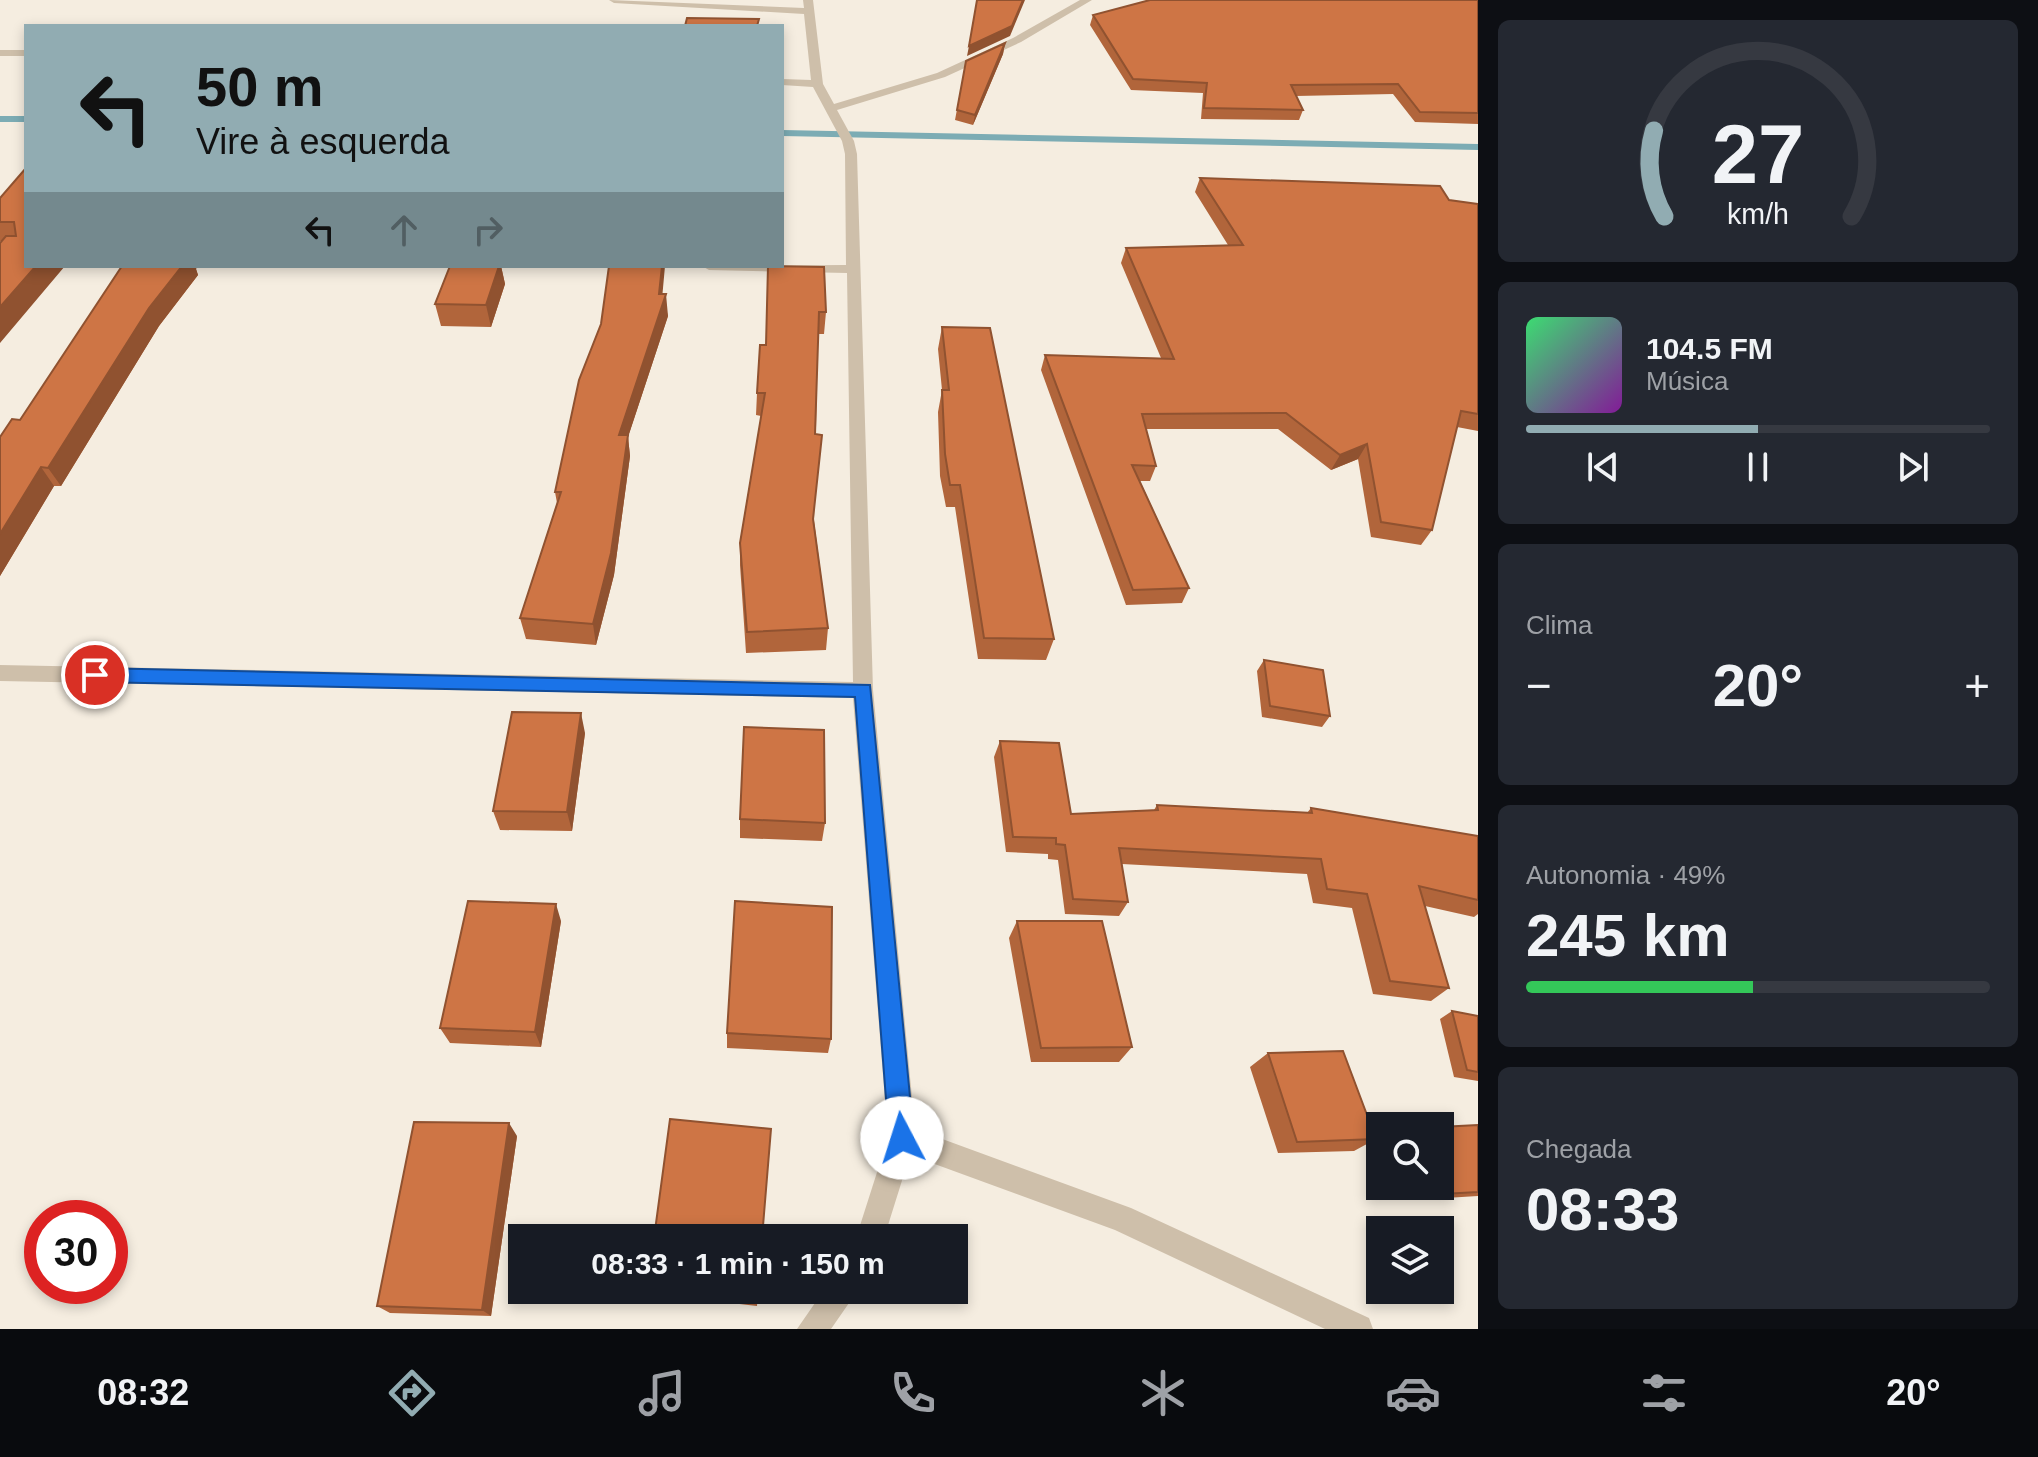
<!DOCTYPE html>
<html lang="pt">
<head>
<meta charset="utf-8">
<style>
  :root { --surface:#171b24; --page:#242831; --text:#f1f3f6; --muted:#9ea1a6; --line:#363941; --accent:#91acb2 }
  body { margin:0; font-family:Helvetica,sans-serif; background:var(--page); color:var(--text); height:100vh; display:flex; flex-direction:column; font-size:30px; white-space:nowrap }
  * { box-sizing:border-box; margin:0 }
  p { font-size:26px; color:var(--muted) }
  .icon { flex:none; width:44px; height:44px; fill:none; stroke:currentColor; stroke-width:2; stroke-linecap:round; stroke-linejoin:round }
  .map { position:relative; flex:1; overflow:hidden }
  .panel { display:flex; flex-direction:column; gap:20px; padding:20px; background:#0d0f14; width:560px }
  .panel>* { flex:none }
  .hud { position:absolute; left:24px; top:24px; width:760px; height:244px; border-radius:0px; box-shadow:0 4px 12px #0003; background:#91acb2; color:#111; overflow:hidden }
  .controls { position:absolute; left:1366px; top:1112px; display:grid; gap:16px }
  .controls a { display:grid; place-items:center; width:88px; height:88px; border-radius:0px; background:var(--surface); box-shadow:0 4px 12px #0003; font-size:40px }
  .speed { position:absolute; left:24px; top:1200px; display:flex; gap:16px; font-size:40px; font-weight:700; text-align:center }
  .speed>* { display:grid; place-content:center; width:104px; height:104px; border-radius:50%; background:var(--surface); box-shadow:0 4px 12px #0003; line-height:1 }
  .speed .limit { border:12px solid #d22; background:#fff; color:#111 }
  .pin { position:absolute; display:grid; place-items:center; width:68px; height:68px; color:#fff; margin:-34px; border:4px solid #fff; border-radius:50%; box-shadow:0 2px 8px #0007 }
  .me { position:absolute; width:88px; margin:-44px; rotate:355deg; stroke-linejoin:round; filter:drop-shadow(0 0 6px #0008) }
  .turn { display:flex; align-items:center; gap:28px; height:168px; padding:0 40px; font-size:36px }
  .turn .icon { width:104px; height:104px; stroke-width:2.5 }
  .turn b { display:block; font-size:56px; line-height:68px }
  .lanes { display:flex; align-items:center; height:76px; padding:0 40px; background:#0003; justify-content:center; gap:40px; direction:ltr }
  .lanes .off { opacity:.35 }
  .big { font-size:60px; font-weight:600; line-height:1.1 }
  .panel .widget { flex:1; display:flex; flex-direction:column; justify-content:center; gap:12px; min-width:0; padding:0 28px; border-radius:12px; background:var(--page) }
  .panel .dial { align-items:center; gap:0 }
  .dial svg { height:208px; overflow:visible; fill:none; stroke:var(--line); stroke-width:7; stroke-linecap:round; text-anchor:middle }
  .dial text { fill:var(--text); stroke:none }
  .song { display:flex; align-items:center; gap:24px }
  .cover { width:96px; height:96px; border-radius:12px; background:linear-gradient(135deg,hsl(140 70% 55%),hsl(290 70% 35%)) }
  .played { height:8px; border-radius:4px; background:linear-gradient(90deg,var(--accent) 50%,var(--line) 50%) }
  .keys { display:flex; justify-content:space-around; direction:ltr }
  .heat { display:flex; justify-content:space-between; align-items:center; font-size:44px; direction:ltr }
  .charge { height:12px; border-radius:6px; background:linear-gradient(90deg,#34c759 49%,var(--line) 0) }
  .trip { position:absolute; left:508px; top:1224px; width:460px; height:80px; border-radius:0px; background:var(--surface); box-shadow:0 4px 12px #0003; font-weight:600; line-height:80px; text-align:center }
  .tabs { display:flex; height:128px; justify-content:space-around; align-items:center; background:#090b0e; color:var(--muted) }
  .tabs .icon { width:56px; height:56px }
  .tabs .selected { color:var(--accent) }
  .tabs b { font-size:36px; color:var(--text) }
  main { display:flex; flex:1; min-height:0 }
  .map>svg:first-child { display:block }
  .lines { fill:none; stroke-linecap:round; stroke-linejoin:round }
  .stream { fill:#7cacb4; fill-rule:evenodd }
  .minor { fill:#cebfaa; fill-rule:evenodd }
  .wall { fill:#b1653b }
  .shaded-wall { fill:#905230 }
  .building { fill:#ce7545; stroke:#905230; stroke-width:2 }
  .route { fill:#1a73e8; stroke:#114b97; stroke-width:2 }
</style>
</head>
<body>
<main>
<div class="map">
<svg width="1478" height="1329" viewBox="0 0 1478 1329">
  <rect width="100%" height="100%" fill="#f5ede0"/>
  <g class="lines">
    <path class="stream" d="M0,116H26V122H0Z
      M782,130L1478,144V150L782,136Z"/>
    <path class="minor" d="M609,0L804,8L803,0H813L823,84L834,104L937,73L1013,38L1080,0H1092L1021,42L945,77L837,110L854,141L857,154L873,690L915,1129L1131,1208L1369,1318L1373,1329H1325L1115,1230L910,1155L884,1238H856L888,1138L853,698L0,681V665L853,682L847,273L709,270L702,266L846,265L845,154L842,141L813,87L782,85V79L811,80L804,14L614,3Z
      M0,50H26V56H0Z
      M824,1290H858L831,1329H797Z"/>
  </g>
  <path class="wall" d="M1478,0V124L1415,122L1393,94L1296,96L1303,110L1299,120L1201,119L1203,93L1131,90L1090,25L1093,15Z
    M1005,43L1003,54L973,125L955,120L966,61Z
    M26,168L0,343L2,241H0V198Z
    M1200,178L1449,200L1478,204V431L1457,427L1432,530L1421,545L1371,537L1358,459L1331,470L1278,429H1146L1156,466L1150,481H1140L1189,588L1182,603L1126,605L1041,370L1045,355L1161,358L1121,263L1126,248L1228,245L1195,192Z
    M450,266H501L505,284L491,327L441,326L435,304Z
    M768,266L826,312L824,334H818L814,521L828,628L826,650L746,653L740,565V543L761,416L756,415L757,393L766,345Z
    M196,269L198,275L159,326L61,486H54L0,576V437Z
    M662,294L668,316L628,437L630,456L614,575L596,645L526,639L520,618L557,503L555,492Z
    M942,327L1054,639L1046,660L978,659L955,507H946L940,476L938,412L942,390L938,349Z
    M1264,660L1330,716L1322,727L1262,717L1257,671Z
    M585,733L572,831L500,830L493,811Z
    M1000,741L1071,814L1154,810L1157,805L1307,813L1311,808L1478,836V914L1474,917L1425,906L1449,988L1431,1001L1373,994L1352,908L1313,903L1307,874L1122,864L1128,902L1119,916L1065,914L1058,860L1048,859V854L1006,852L994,757Z
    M740,819L825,823L822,841L740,838Z
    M561,921L541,1047L450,1043L440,1028Z
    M1017,921L1132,1047L1119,1062H1031L1009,938Z
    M1452,1011L1478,1016V1081L1454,1077L1440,1019Z
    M727,1033L831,1039L828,1053L727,1048Z
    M1268,1053L1376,1139L1354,1151L1278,1153L1250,1067Z
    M1478,1125V1196L1429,1199L1424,1186H1440Z
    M517,1136L491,1316L390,1313L377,1306Z
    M650,1290H758L757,1306L652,1294Z"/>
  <path class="shaded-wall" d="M1023,0H1025L1010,36L967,56L969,46Z
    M1005,43L1003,54L973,125L975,115Z
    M36,266H65L0,343V307Z
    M182,266H198L196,269L198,275L159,326L61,486L48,468L149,308Z
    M499,266H501L505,284L491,327L486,305Z
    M662,266H665L661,310L666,294L668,316L628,437L630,456L614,575L596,645L593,624L619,435L659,294Z
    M1367,444L1358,459L1331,470L1340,455Z
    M41,467L54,486L0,576V534Z
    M581,713L585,733L572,831L567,812Z
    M556,904L561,921L541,1047L535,1032Z
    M509,1123L517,1136L491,1316L482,1310Z"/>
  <path class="building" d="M977,0H1023L1012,26L969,46Z
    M1150,0H1478V113L1420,112L1398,84L1291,85L1303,110L1204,108L1207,83L1133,79L1093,15Z
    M687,18L759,19L757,26H685Z
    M1005,43L975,115L957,110L966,61Z
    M26,168V266H36L0,307V243L6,236H16L14,222H0V198Z
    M1200,178L1440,186L1449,200L1478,204V414L1461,411L1432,530L1381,522L1367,444L1340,455L1286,413L1142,414L1156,466L1132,465L1189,588L1133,590L1045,355L1174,359L1126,248L1243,245Z
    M122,266H182L149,308L48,468L41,467L0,534V437L12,419L20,420Z
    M450,266H499L486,305L435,304Z
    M609,266H662L659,294H666L619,435H628L611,553L593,624L520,618L561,492H555L579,380L601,324Z
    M768,266L824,267L826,312H819L815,434L822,435L813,519L828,628L747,632L740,543L765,393H757L760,345H766Z
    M942,327L990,328L1054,639L984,638L960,485H950L945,454L942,390H949Z
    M1264,660L1323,670L1330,716L1270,706Z
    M512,712L581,713L567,812L493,811Z
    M744,727L824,730L825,823L740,819Z
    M1000,741L1059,743L1071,814L1158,810L1157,805L1312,813L1311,808L1478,836V900L1419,886L1449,988L1390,981L1367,894L1327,889L1321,859L1119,848L1128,902L1073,899L1065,845L1056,844V838L1013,837Z
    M468,901L556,904L535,1032L440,1028Z
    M735,901L832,907L831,1039L727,1033Z
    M1017,921H1102L1132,1047L1041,1048Z
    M1452,1011L1478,1016V1072L1467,1070Z
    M1343,1051L1376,1139L1297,1142L1268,1053Z
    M670,1119L771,1129L762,1238H654Z
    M414,1122L509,1123L482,1310L377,1306Z
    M1478,1125V1192L1442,1194L1439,1186H1440V1127Z
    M679,1290H758V1299Z"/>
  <path class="route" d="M95,668L870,685L914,1138L911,1147L902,1150L893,1147L889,1138L855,697L95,682L85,675Z"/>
</svg>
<div class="controls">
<a><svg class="icon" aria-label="search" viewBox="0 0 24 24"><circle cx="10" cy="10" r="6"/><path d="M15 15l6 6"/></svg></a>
<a><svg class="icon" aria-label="layers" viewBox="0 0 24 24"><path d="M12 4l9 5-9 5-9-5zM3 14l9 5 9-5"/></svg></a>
</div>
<div class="speed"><div class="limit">30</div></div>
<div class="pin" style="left:95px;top:675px;background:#d93025"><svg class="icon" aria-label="arrive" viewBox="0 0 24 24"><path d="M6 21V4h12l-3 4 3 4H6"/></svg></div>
<svg class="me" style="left:902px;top:1138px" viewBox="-20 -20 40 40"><circle r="19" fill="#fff"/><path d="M0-13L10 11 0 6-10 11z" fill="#1a73e8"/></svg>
<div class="trip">08:33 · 1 min · 150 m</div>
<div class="hud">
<div class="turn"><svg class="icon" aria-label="left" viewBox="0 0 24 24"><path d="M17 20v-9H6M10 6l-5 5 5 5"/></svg><div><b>50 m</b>Vire à esquerda</div></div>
<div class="lanes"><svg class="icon" aria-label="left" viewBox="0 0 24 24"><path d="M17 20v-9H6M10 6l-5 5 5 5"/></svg><svg class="icon off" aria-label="ahead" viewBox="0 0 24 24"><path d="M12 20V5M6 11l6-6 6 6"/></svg><svg class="icon off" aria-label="right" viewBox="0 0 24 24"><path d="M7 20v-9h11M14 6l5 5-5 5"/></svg></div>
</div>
</div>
<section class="panel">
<div class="widget dial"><svg viewBox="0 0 100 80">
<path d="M14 69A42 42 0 1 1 86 69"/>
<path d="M14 69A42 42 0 0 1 10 36" stroke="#91acb2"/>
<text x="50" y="56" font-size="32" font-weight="700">27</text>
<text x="50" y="72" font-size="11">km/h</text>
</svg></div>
<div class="widget">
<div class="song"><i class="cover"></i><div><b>104.5 FM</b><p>Música</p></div></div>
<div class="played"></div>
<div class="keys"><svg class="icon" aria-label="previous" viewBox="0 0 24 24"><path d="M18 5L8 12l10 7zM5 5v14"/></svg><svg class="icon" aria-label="pause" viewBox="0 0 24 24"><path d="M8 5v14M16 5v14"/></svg><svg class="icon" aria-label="next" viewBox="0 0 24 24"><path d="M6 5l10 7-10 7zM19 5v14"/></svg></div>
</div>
<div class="widget"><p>Clima</p>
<div class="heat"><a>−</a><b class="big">20°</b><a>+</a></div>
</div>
<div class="widget"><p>Autonomia · 49%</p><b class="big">245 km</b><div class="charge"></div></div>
<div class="widget"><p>Chegada</p><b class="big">08:33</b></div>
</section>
</main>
<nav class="tabs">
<b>08:32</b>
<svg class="icon selected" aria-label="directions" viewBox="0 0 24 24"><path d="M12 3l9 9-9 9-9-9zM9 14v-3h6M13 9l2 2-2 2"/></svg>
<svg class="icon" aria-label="music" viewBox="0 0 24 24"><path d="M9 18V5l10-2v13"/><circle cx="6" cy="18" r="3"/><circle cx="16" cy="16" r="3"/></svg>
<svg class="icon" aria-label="phone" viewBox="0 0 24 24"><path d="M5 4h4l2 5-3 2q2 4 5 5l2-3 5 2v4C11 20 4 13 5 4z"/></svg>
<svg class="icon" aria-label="climate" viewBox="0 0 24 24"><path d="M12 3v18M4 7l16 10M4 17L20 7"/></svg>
<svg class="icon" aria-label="car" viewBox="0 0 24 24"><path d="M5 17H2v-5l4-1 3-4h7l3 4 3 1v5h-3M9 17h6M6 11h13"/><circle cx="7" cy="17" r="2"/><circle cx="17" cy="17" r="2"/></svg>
<svg class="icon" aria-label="filters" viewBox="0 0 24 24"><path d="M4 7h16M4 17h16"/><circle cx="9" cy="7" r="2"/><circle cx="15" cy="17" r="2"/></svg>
<b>20°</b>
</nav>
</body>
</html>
